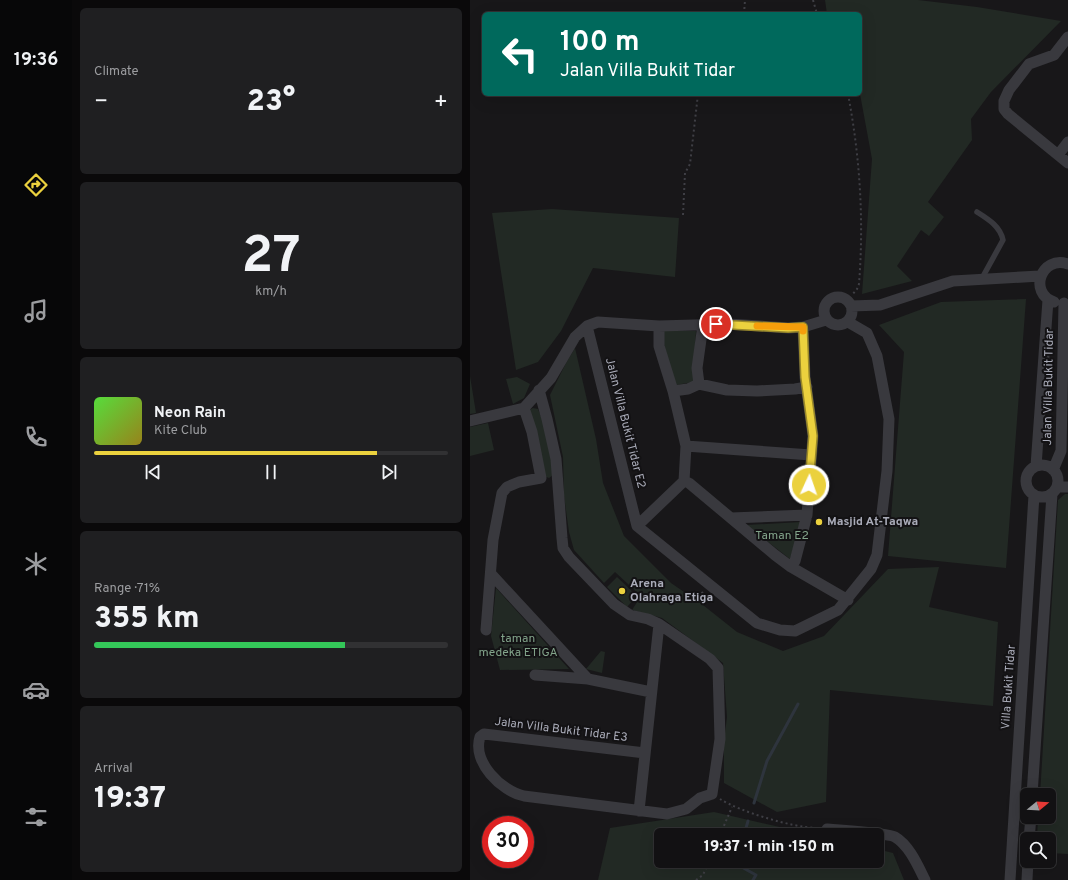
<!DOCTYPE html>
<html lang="en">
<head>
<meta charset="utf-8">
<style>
  :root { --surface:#121113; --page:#1f1f21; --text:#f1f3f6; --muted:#9c9da0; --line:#313133; --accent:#ebd13e }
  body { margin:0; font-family:Overpass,sans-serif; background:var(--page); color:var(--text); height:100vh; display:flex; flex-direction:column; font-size:15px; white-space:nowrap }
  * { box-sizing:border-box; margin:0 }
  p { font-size:13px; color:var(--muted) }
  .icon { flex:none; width:22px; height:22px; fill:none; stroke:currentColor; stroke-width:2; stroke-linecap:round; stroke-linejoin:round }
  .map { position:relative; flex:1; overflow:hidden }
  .details { display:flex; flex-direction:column; gap:8px; padding:8px; background:#0a090a; width:398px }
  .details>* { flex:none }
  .guide { position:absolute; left:12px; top:12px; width:380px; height:84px; border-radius:6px; box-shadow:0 4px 16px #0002,0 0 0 1px var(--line); background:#00695c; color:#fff; overflow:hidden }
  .needle { width:26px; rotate:72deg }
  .controls { position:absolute; left:550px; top:788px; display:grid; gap:8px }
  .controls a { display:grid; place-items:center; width:36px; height:36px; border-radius:6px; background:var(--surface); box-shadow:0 4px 16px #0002,0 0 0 1px var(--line); font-size:20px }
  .speed { position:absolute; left:12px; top:816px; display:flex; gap:8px; font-size:20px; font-weight:700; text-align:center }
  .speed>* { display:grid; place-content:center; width:52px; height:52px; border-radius:50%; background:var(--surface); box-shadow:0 4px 16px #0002,0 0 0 1px var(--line); line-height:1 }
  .speed .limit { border:6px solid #d22; background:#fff; color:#111 }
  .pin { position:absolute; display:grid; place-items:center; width:34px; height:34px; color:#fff; margin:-17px; border:2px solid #fff; border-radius:50%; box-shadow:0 1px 4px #0007 }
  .me { position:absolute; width:44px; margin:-22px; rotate:3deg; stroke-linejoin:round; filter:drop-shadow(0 0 3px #0008) }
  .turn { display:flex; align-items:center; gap:14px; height:84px; padding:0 12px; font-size:18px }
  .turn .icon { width:52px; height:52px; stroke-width:2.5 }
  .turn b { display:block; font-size:28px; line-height:34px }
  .big { font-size:30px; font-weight:800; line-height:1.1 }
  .details .tile { flex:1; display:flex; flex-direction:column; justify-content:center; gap:6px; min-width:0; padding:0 14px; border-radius:6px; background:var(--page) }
  .details .dial { align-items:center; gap:0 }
  .dial b { font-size:52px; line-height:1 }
  .song { display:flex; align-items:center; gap:12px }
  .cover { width:48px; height:48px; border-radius:6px; background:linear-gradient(135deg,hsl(110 70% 55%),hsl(50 70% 35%)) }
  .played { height:4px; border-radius:2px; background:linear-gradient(90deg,var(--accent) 80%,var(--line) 80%) }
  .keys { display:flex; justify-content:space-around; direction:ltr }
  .heat { display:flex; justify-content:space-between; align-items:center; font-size:22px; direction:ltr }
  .charge { height:6px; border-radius:3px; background:linear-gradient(90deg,#34c759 71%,var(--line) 0) }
  .trip { position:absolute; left:184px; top:828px; width:230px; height:40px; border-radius:6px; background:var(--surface); box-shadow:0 4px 16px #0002,0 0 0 1px var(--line); font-weight:800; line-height:40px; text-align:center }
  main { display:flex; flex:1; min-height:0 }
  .tabs { display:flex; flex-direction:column; width:72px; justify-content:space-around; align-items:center; background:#070708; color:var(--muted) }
  .tabs .icon { width:28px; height:28px }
  .tabs .on { color:var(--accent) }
  .tabs b { font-size:18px; color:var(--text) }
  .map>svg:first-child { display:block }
  .green { fill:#222924 }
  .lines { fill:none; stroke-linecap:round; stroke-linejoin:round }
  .stream { stroke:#2e343d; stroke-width:3 }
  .path { stroke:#3f3f45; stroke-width:2; stroke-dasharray:2 3; stroke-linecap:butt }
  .lane { stroke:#39393e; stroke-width:5.5 }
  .street { stroke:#39393e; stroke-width:11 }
  .route-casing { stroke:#998828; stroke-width:10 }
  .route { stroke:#ebd13e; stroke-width:7 }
  .slow { stroke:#f59e0b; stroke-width:7 }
  .poi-dot { fill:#ebd13e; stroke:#131214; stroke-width:1.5 }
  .labels { text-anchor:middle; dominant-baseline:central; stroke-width:4; stroke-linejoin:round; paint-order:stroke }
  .street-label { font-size:12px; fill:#aaacb9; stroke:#131214 }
  .poi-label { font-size:12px; font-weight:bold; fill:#aaacb9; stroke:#131214; text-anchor:start }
  .park-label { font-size:12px; fill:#82a38a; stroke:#131214 }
</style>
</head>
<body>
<main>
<nav class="tabs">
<b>19:36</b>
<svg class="icon on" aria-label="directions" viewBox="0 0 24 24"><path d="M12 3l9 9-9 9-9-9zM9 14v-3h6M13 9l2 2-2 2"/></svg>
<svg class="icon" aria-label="music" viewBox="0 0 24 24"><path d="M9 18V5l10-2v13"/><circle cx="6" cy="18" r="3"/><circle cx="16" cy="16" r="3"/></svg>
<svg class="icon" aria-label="phone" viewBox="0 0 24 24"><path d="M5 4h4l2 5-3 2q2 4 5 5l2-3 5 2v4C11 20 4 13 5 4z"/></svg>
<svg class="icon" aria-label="climate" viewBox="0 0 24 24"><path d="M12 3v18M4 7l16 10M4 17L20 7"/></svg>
<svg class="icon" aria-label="car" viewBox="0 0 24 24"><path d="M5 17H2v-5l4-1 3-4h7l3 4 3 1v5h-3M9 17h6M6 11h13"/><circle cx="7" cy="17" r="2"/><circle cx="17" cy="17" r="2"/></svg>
<svg class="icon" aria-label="filters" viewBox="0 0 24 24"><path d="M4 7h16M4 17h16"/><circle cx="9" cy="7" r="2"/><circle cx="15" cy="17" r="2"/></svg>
</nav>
<section class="details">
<div class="tile"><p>Climate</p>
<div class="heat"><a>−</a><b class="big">23°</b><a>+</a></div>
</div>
<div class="tile dial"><b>27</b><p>km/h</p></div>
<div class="tile">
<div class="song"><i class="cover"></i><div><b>Neon Rain</b><p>Kite Club</p></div></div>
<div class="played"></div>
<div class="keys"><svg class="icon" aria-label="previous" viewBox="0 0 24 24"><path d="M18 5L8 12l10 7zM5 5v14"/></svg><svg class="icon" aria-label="pause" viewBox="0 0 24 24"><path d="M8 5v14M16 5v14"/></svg><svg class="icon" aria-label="next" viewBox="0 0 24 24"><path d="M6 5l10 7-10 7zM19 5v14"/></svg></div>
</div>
<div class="tile"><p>Range · 71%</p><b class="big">355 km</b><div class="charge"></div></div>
<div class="tile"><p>Arrival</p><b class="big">19:37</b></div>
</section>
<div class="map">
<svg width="598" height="880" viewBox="0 0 598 880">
  <rect width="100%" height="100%" fill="#181719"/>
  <path class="green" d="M355,0H448L507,7L591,21L521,92L501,119L502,140L458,202L474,217L459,236L451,230L427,266L442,281L392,294L402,159L390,94V14H357Z
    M82,209L209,218L205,277L123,268L91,331L68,362L46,370L22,213Z
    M556,299L536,568L418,556L434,352L409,325L471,302Z
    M194,331H226L223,382L206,385L194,347Z
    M105,348L126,439L133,483L154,536L201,583L233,605L267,632L313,651L354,636L418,569L469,567L459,607L528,622L523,706L360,690L356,802L307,812L254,783V741L257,717L253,663L192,618L162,610L171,596L145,572L134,583L104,550L99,532L94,496L93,457L80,395L96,363Z
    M0,376L6,413L0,414Z
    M47,377L60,384L54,398L43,404L36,379Z
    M63,408L68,409C77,429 83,453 83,475L79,478L74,476L59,410Z
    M18,423L24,450L0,456V427Z
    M595,494H598V854L579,853V839H567L568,817H579V795H570L588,500Z
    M331,522L320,559L276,525Z
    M147,577L167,596L157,607L137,587Z
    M26,588L99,669L30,670L21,636Z
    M131,651L135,652L132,673L116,669Z
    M244,812L345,835H191V861H407V849L423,853L434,880H128L140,828Z"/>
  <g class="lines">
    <path class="stream" d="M284,803L297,761L328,704
      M274,835L278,821
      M269,861L268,865L286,875L283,880"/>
    <path class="path" d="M343,0L347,14
      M274,14L275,0
      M378,94C390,157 394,220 389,284L387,289L382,295
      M213,215L215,173L220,164L228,94
      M228,597L233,592
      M250,799C271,812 321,827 346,828
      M250,835L262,807
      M226,880L233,875L239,861"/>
    <path class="lane" d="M507,212C518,219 530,226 533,240L511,280"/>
    <path class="street" d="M598,37L584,55L559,64L539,90L534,101V109L538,114L598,163
      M588,155L598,142
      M354 311a14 14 0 1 1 28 0a14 14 0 1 1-28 0Z
      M584,302C558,293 571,255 598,264
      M381,306L410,305L483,281L570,276
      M117,326L167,526L287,623L310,630L325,631L368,610L401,569L407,555L417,471L419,419L407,356L397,333L378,322
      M189,326V346L203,391L218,389L229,384L257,390L287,391L325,389L337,387
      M229,384L227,368L233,325
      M69,390L77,419L86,459L92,538L93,548L99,557L144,604L160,615L178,619L189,624L240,659L248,668L250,739L242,794L230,798L216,809L197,814L54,796C31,791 2,762 10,737L14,734L175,753
      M0,421L54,408L81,378L105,337L117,326L128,322L189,326L258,324L319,328L333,327L356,320
      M216,446L341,455
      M556 481a16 16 0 1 1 32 0a16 16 0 1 1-32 0Z
      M566,466L578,300
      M583,470L591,451L594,303
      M214,481L219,483L305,555L321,567L378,600
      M587,487H598
      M261,518L337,515L343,436L335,377L333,327
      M167,526L214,481L216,446L203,391
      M321,567L325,561L337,515
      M22,575L118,679
      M16,630L23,540L32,493L37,487L49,482L71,478L62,432L54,408
      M65,675L118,679L181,692
      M562,795L582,494
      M169,811L189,624
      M357,829C368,830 418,833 425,837C439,845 448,866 455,880
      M559,839L561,817
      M540,880L564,495
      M557,880L558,861"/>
  </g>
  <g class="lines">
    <defs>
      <path id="route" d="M246,324L318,328L333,327L335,377L343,436L339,485"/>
    </defs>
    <use href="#route" class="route-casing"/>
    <use href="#route" class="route"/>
    <path class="slow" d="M287,326L333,327V331"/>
  </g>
  <g class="poi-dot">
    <circle cx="349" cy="522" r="4"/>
    <circle cx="152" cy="591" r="4"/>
  </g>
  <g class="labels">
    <g class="street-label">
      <text transform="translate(579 387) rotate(-89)">Jalan Villa Bukit Tidar</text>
      <text transform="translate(155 423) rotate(76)">Jalan Villa Bukit Tidar E2</text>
      <text transform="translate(539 687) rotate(-86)">Villa Bukit Tidar</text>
      <text transform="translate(91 730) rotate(7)">Jalan Villa Bukit Tidar E3</text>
    </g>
    <g class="poi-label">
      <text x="357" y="522">Masjid At-Taqwa</text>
      <text x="160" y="584">Arena<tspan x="160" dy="14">Olahraga Etiga</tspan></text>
    </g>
    <g class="park-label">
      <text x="312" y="536">Taman E2</text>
      <text x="48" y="639">taman<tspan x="48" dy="14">medeka ETIGA</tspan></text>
    </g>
  </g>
</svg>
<div class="controls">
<a><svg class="needle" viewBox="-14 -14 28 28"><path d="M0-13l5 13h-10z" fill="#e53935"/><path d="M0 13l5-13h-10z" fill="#9c9da0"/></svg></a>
<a><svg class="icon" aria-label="search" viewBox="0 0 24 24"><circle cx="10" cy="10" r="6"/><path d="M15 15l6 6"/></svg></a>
</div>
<div class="speed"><div class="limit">30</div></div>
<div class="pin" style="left:246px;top:324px;background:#d93025"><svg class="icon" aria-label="arrive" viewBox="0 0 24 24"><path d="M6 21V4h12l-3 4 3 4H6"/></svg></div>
<svg class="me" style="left:339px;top:485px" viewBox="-20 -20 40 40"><circle r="17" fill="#ebd13e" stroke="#fff" stroke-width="3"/><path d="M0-11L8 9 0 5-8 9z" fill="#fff"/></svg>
<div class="trip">19:37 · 1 min · 150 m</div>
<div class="guide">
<div class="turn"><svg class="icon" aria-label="left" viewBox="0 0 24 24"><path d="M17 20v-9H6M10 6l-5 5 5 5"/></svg><div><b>100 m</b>Jalan Villa Bukit Tidar</div></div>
</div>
</div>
</main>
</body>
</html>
